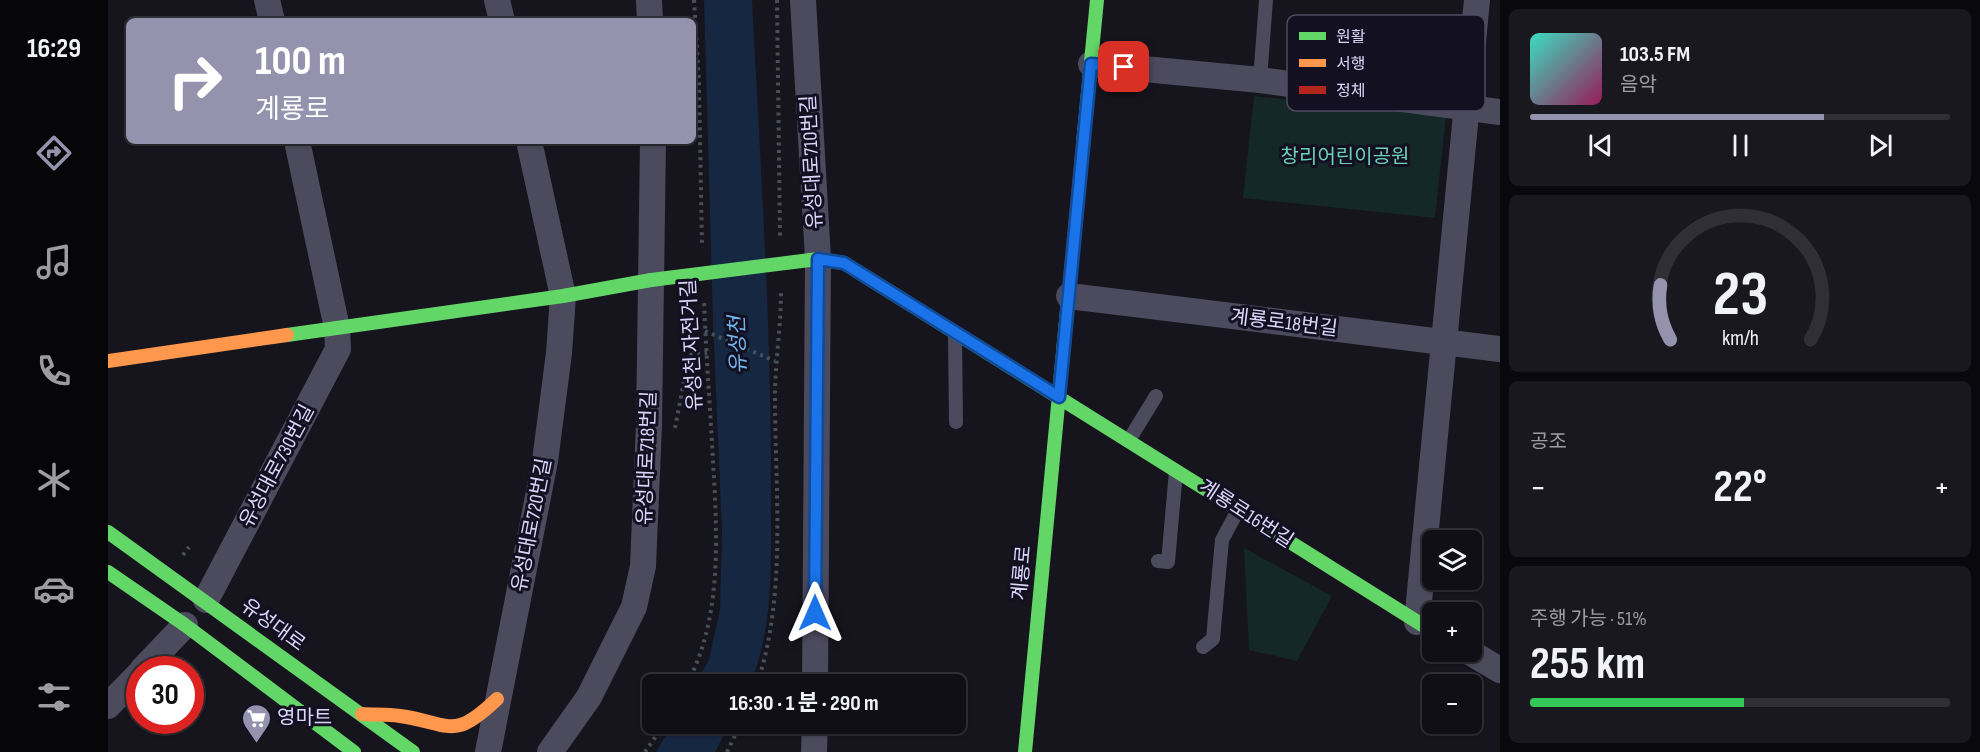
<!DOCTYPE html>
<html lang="ko">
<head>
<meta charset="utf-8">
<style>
  :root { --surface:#100f16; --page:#19181f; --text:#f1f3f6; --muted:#9c9ca1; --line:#302f35; --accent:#9592ad }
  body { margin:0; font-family:"Sofia Sans Condensed","Noto Sans KR",sans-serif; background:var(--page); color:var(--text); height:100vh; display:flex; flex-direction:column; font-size:22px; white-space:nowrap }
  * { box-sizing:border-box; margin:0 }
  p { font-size:20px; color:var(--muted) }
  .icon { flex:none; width:33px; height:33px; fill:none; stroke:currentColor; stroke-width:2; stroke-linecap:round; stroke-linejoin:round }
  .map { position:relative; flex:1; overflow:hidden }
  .side { display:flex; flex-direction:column; gap:9px; padding:9px; background:#09080c; width:480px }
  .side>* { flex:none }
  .top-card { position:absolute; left:18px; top:18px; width:570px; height:126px; border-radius:9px; box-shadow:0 2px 4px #0004,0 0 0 2px var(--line); background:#9592ad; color:#fff; overflow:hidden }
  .fabs { position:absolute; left:1314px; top:530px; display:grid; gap:12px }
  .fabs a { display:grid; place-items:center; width:60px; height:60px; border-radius:9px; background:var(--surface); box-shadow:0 2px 4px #0004,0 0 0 2px var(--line); font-size:30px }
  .speed { position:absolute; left:18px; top:656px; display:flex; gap:12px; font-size:30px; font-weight:700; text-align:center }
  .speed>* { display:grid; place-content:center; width:78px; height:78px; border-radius:50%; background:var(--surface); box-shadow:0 2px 4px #0004,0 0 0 2px var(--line); line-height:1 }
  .speed .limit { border:9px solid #d22; background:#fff; color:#111 }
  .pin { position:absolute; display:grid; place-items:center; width:51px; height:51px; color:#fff; margin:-26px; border-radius:12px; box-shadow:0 3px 9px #0006 }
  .me { position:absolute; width:66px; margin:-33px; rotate:0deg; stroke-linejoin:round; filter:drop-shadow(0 0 4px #0008) }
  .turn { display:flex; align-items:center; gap:21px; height:126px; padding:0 30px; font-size:27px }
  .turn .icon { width:78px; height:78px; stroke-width:2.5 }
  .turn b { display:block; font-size:42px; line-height:51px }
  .big { font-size:45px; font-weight:700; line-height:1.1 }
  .side .tile { flex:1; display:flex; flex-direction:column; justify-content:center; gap:9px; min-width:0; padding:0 21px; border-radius:9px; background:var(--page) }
  .side .dial { align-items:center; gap:0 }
  .dial svg { height:156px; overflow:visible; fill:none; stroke:var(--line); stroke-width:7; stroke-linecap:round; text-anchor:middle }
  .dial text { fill:var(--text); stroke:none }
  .song { display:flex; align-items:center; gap:18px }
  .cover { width:72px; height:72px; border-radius:9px; background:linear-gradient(135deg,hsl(170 70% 55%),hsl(330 70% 35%)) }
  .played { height:6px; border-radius:3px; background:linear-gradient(90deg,var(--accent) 70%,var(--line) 70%) }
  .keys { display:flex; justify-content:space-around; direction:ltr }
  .heat { display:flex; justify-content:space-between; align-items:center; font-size:33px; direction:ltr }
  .charge { height:9px; border-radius:4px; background:linear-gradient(90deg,#34c759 51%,var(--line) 0) }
  .trip { position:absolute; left:534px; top:674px; width:324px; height:60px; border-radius:9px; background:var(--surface); box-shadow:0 2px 4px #0004,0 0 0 2px var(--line); font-weight:700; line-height:60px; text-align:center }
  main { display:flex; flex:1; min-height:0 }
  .tab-bar { display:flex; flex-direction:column; width:108px; justify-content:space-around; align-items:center; background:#060609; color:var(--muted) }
  .tab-bar .icon { width:42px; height:42px }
  .tab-bar .selected { color:var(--accent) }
  .tab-bar b { font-size:27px; color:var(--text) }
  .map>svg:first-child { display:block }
  .green { fill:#142828 }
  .water { fill:#162742 }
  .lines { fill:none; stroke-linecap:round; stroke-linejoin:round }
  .path { stroke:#46505a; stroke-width:4; stroke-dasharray:3 4.5; stroke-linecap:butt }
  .lane { stroke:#4c4a5d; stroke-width:14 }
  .street { stroke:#4c4a5d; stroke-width:26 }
  .fast { stroke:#63d668; stroke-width:14 }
  .slow { stroke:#ff974d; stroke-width:14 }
  .jam { stroke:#b3261e; stroke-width:14 }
  .fast-bridge { stroke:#63d668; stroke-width:14 }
  .route-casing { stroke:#114b97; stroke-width:15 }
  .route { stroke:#1a73e8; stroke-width:10 }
  .labels { text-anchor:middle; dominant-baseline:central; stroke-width:6; stroke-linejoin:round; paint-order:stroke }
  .park-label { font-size:20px; fill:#6ad1b7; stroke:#131021 }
  .street-label { font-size:20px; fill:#dad6fa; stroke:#131021 }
  .poi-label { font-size:20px; fill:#dad6fa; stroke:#131021; text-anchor:start }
  .water-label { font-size:21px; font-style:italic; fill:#70b5ee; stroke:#131021 }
  .key { fill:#131021; stroke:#4f4b62; stroke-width:1.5 }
  .key-label { font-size:16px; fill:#dad6fa }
</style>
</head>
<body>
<main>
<nav class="tab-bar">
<b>16:29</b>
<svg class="icon selected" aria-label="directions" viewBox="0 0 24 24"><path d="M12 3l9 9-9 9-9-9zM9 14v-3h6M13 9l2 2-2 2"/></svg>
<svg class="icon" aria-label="music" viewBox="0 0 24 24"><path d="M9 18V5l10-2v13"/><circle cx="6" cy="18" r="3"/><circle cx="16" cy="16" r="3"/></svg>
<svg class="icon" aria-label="phone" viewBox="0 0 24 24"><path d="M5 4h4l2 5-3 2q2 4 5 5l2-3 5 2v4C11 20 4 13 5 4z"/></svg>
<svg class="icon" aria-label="climate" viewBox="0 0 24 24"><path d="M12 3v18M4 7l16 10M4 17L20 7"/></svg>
<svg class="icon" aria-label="car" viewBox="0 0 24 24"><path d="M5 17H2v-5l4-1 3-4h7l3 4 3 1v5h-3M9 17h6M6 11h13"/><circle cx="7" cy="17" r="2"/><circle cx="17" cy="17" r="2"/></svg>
<svg class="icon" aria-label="filters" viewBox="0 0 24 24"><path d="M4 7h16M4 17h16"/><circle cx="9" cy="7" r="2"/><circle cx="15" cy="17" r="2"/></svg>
</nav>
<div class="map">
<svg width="1392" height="752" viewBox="0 0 1392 752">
  <rect width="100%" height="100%" fill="#16141d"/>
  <path class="green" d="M1146,96L1338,116L1327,218L1135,198Z
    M1136,548L1224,596L1189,661L1141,650Z"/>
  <path class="water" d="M596,0H644C652,159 663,318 663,477C662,545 669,622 642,684H587L601,660L612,609L614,532L605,323Z
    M565,723H622L607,752H548Z"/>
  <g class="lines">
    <path class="path" d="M586,0L591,82L594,247
      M669,0L672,236
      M597,331L667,361
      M567,428L581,355L599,353
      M75,555L81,547
      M579,684C615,616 609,534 605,460C602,406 598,353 596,300
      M649,684C679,596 667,489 667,397C667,362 673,327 673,292
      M537,752L557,723
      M619,752L633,723"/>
    <path class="lane" d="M1152,80L1158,0
      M847,335L848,422
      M1021,440L1048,396
      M1050,561L1060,562L1068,471
      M1095,647L1105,639L1114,540L1130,510"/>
    <path class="street" d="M159,0L164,21
      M389,0L394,21
      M541,0L542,21
      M695,0L710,259L707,684
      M983,64L1152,80L1392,112
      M961,296L1392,349
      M98,600L230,349L229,328L189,141
      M1309,622L1369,0
      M1360,651L1392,670
      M35,669L77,625
      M0,706L32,673
      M380,752L437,461L451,353L455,296L421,141
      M442,752L481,697L526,607L535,566L541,425L545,141
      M706,752L707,723"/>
    <path class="fast" d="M975,144L989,0
      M710,259L736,263L1324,631
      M179,335L455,296L543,280
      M0,532L305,752
      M0,572L77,625L246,752
      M917,752L961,290"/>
    <path class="slow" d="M0,361L179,335
      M254,714C266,715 279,714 292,716C343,723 344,742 389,699"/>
    <path class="jam" d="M961,290L975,144"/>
    <path class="fast-bridge" d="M543,280L710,259"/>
  </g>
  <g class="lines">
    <defs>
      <path id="route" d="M707,613L710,259L736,263L951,397L983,64L1016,67"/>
    </defs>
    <use href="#route" class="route-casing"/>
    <use href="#route" class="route"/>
  </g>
  <defs>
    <symbol id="supermarket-pin" viewBox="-11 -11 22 30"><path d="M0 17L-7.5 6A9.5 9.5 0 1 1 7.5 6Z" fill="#9592ad" stroke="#131021"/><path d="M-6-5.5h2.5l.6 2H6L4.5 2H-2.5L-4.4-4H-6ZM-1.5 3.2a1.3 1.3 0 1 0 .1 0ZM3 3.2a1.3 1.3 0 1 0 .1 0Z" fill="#fff"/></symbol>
  </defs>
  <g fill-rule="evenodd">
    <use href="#supermarket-pin" x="132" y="702" width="33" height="45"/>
  </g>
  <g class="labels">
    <g class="park-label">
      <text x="1237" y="157">창리어린이공원</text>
    </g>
    <g class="street-label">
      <text transform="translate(704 162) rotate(-93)">유성대로710번길</text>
      <text transform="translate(1176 323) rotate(7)">계룡로18번길</text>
      <text transform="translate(584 345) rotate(-93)">유성천 자전거길</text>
      <text transform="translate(539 458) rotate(-88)">유성대로718번길</text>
      <text transform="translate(169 466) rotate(-62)">유성대로730번길</text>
      <text transform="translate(1138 514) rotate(33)">계룡로16번길</text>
      <text transform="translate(424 525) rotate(-79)">유성대로720번길</text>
      <text transform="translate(914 573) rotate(-85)">계룡로</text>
      <text transform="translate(165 625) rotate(36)">유성대로</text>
    </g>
    <g class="poi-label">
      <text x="169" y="718">영마트</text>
    </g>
    <g class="water-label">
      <text transform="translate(630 345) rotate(-92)">유성천</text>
    </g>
  </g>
  <rect x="1179" y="15" width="198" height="96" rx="9" class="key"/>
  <rect x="1191" y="32" width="27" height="8" fill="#63d668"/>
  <rect x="1191" y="59" width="27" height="8" fill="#ff974d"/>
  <rect x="1191" y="86" width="27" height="8" fill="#b3261e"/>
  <g class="key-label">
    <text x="1228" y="42">원활</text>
    <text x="1228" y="69">서행</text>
    <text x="1228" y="96">정체</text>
  </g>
</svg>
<div class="fabs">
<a><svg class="icon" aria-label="layers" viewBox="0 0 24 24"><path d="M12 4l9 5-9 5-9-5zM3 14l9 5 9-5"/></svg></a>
<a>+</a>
<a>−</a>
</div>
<div class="speed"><div class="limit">30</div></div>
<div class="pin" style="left:1016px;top:67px;background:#d93025"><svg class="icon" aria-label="arrive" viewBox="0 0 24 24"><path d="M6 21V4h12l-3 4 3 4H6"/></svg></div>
<svg class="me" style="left:707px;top:613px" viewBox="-20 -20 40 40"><path d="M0-17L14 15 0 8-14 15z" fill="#1a73e8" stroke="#fff" stroke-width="4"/></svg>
<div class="trip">16:30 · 1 분 · 290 m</div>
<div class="top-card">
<div class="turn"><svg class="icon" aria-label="right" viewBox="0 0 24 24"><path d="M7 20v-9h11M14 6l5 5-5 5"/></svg><div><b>100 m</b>계룡로</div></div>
</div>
</div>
<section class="side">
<div class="tile">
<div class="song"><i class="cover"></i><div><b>103.5 FM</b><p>음악</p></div></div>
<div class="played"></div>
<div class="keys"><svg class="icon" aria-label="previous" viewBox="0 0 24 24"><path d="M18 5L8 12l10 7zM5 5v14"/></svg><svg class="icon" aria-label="pause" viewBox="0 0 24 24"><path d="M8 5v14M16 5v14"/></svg><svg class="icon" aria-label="next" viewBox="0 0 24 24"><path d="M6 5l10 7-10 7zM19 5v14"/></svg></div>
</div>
<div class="tile dial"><svg viewBox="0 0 100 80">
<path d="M14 69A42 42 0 1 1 86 69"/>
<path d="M14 69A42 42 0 0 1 9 41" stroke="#9592ad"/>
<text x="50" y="56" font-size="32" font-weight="700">23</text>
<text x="50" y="72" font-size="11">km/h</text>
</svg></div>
<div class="tile"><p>공조</p>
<div class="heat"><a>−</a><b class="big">22°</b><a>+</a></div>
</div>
<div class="tile"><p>주행 가능 · 51%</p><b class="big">255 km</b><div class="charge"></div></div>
</section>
</main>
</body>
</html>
